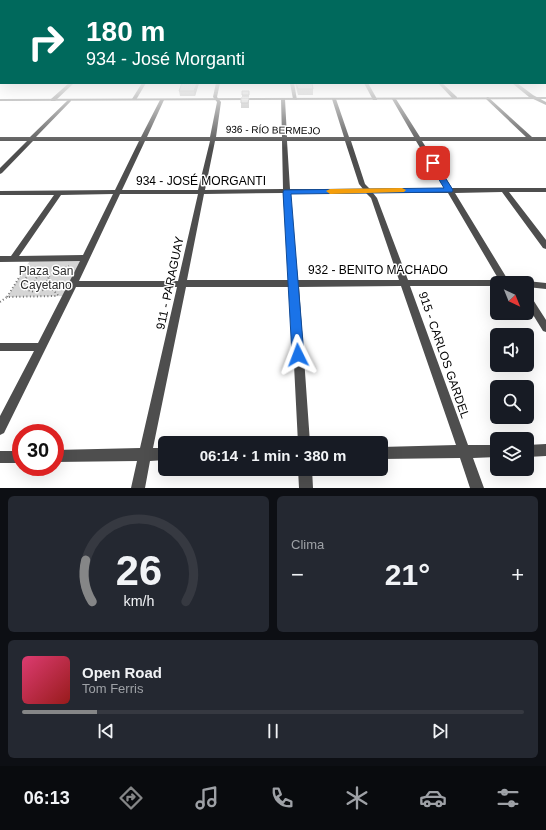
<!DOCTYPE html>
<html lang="es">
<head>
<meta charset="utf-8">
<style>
  :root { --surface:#171b24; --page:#242831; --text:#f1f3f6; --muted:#9ea1a6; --line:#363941; --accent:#858687 }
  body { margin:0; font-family:Helvetica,sans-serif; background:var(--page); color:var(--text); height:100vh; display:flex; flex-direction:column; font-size:15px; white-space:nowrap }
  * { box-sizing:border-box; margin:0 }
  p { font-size:13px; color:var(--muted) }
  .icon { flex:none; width:22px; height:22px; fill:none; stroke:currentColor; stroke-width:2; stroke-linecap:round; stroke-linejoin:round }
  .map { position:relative; height:488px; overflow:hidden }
  .panel { display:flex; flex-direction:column; gap:8px; padding:8px; background:#0d0f14; flex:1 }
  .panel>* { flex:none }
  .hud { position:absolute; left:0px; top:0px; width:546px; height:84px; box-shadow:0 4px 16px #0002; background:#00695c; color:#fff; overflow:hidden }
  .needle { width:26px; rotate:137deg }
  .buttons { position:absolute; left:490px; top:276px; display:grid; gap:8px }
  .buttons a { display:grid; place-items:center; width:44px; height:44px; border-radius:6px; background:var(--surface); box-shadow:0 4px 16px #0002; font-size:20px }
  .speed { position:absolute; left:12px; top:424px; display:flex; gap:8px; font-size:20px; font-weight:700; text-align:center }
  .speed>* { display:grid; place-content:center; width:52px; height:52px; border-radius:50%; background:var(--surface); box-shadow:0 4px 16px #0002; line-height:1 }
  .speed .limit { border:6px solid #d22; background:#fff; color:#111 }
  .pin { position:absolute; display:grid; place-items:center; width:34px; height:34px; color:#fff; margin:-17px; border-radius:8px; box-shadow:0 2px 6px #0006 }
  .me { position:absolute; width:44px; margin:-22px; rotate:357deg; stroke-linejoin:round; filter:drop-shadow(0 0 3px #0008) }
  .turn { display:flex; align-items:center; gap:14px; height:84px; padding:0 20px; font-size:18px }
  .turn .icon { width:52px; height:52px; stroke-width:2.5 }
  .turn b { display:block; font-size:28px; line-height:34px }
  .big { font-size:30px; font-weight:700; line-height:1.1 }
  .panel .widget { flex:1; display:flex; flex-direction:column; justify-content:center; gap:6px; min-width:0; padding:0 14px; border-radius:6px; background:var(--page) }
  .panel .dial { align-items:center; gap:0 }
  .dial svg { height:104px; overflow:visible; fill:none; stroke:var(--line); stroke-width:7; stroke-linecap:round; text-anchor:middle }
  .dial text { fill:var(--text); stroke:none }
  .song { display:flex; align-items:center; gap:12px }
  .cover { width:48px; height:48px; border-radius:6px; background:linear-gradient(135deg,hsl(340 70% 55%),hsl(0 70% 35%)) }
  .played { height:4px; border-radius:2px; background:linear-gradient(90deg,var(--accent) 15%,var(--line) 15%) }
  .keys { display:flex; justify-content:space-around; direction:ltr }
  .heat { display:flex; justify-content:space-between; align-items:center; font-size:22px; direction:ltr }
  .panel .tiles { flex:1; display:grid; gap:8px; grid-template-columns:1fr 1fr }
  .widget:last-child { grid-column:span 2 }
  .trip { position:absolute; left:158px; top:436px; width:230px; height:40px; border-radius:6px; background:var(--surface); box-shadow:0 4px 16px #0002; font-weight:700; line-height:40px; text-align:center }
  .tab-bar { display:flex; height:64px; justify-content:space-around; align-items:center; background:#090b0e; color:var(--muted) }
  .tab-bar .icon { width:28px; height:28px }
  .tab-bar .current { color:var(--accent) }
  .tab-bar b { font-size:18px; color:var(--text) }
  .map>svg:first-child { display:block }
  .green { fill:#d5d5d5 }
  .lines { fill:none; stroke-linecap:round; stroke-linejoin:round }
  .path-far1 { stroke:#707070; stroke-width:1.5; stroke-dasharray:1 2; stroke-linecap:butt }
  .path { stroke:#707070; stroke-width:2; stroke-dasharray:1 2.5; stroke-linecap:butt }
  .minor { fill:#4e4e4e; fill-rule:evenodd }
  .tertiary { fill:#4e4e4e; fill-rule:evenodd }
  .wall { fill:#a3a3a3 }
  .shaded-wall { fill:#858585 }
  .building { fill:#bebebe; stroke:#858585 }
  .route { fill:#1a73e8; stroke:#114b97 }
  .slow { fill:#f59e0b }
  .labels { text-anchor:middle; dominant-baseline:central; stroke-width:3; stroke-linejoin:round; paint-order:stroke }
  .far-street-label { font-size:10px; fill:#000; stroke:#fff }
  .street-label { font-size:12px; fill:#000; stroke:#fff }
  .park-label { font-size:12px; fill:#2c2c2c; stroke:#fff }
</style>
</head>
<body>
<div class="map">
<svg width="546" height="488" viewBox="0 0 546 488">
  <rect width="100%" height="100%" fill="#fff"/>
  <path class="green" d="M85,258L67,296L7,297L31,259Z"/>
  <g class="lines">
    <path class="path-far1" d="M29,266L32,269
      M24,269L26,266
      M63,269L69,266"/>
    <path class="path" d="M31,268L39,276
      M34,270L24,280V289L35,292L51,288
      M44,274L49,276L48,280L42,284L36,283L35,280L37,277Z
      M49,276L65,268
      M45,282L58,295
      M7,297L25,268
      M0,302L7,297L57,296"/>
    <path class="minor" d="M0,80H1V81H0Z
      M69,83H74L55,101H51V99Z
      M142,83H146L136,100H132V99Z
      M216,83H220L217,97L221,102L216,137H282L281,99L283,98L285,99L287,137H344L332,99L334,98L336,99L349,137H414L392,99L394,98L396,99L420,137H526L486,99V98L488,97L532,137H546V141H422L452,188H546V192H509L546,240V249L543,248L502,192L455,193L508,280L518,281L519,283H497V286H410L468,445H497V457L473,458L484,488H470L460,458L381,459V447L456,445L401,286L299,287L310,443H298L290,287H186L153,448H165V460L150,461L145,488H131L137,461L55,462V450L140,448L177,287H76L4,433L0,435V416L34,351H0V343H38L80,261L0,262V256H11L54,195H0V191L115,190L139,141H33L2,173L0,174V168L27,141H0V137H30L69,99H71V101L36,137H141L160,100L162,99L164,100L147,137H210L217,102L213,97ZM145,141H210L198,190H122ZM215,141H282L283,189L205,190ZM287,141H345L359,184L363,189H290ZM351,141H416L445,189H370L365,184ZM283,193L289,280H187L204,194ZM290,193H366L371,198L399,280H298ZM373,193H448L499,280H408L377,198ZM113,194L83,255L19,256L61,195ZM120,194H198L178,281H79Z
      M290,83H294L297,100L293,99Z
      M364,83H368L377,99V100H373Z
      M438,83H442L457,97V99H453Z
      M512,83H517L533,95L546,102V105L529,97Z
      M527,281L546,283V289L527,287V283H523Z
      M527,294L530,295L546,320V332L543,331L527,305Z
      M546,444V456L527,457V445Z
      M0,451H21V463H0Z
      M298,469H312L313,488H299Z"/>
    <path class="tertiary" d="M546,97V99L0,101V99Z"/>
  </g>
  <path class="wall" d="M182,83H199L195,96H180L179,91Z
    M295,83H312L313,89V95H298Z
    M242,91H249V97H242Z
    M249,98V108H241V103Z"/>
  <path class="shaded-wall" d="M197,83H199L195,96L194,91Z"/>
  <path class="building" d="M182,83H197L194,91H179Z
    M296,83H312L313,89H298Z
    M242,91H249V95H242Z
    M241,98H249L248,103H241Z"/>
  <linearGradient id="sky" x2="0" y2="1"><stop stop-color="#89aaca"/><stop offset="0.54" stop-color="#fff"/><stop offset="1" stop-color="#fff" stop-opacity="0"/></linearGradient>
  <rect width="546" height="148" fill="url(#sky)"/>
  <path class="route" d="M433,161L436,163L453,190L452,192L291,194L304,355L303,359L298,361L294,359L292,355L283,192L284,190L444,188L429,163Z"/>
  <path class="slow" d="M402,188L406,190L404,192L330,194L326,191L330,189Z"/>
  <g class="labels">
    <g class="far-street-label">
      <text transform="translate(273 130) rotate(1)">936 - RÍO BERMEJO</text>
    </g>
    <g class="street-label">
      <text x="201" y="181">934 - JOSÉ MORGANTI</text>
      <text x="378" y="270">932 - BENITO MACHADO</text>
      <text transform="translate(170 283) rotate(-78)">911 - PARAGUAY</text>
      <text transform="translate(444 355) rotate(71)">915 - CARLOS GARDEL</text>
    </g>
    <g class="park-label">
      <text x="46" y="271">Plaza San<tspan x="46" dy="14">Cayetano</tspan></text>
    </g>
  </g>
</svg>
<div class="buttons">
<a><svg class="needle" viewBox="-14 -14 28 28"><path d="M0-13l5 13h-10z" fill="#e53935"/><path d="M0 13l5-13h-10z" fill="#9ea1a6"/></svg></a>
<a><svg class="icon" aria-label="sound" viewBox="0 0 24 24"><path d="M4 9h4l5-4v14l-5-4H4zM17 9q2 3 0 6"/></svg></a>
<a><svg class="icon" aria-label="search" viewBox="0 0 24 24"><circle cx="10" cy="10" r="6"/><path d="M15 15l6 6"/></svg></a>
<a><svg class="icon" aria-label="layers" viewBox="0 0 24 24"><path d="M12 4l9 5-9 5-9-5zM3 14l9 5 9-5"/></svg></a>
</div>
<div class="speed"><div class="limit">30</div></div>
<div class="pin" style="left:433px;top:163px;background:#d93025"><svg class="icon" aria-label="arrive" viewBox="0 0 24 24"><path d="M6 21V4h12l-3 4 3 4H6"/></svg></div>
<svg class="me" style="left:298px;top:355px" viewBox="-20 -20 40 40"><path d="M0-17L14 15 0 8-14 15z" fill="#1a73e8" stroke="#fff" stroke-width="4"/></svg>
<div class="trip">06:14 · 1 min · 380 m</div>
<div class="hud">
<div class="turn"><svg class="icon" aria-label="right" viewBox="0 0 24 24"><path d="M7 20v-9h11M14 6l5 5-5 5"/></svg><div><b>180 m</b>934 - José Morganti</div></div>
</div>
</div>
<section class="panel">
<div class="tiles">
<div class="widget dial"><svg viewBox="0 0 100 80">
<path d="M14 69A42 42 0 1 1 86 69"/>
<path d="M14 69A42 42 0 0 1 9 37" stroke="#858687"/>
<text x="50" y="56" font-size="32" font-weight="700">26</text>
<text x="50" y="72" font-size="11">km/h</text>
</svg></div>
<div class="widget"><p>Clima</p>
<div class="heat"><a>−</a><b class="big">21°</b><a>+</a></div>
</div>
<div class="widget">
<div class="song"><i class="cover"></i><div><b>Open Road</b><p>Tom Ferris</p></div></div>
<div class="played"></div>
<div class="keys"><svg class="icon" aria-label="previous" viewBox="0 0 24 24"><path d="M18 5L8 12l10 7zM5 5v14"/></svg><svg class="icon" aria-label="pause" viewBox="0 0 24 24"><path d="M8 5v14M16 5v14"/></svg><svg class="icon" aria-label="next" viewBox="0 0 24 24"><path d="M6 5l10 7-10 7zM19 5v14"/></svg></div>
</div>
</div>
</section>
<nav class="tab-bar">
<b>06:13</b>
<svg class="icon current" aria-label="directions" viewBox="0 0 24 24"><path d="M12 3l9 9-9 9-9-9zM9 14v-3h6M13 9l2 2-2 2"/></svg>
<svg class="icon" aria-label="music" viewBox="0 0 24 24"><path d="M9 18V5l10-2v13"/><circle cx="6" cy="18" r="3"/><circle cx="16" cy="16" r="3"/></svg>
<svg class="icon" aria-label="phone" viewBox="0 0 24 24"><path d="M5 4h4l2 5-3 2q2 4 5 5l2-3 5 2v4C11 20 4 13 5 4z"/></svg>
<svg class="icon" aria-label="climate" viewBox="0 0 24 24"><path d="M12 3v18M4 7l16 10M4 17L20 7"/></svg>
<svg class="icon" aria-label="car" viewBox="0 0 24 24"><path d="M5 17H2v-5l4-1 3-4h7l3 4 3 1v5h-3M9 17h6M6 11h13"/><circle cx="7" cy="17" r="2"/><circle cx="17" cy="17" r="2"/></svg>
<svg class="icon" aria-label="filters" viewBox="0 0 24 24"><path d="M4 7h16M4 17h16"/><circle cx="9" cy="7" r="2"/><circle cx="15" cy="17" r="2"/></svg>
</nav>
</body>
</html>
